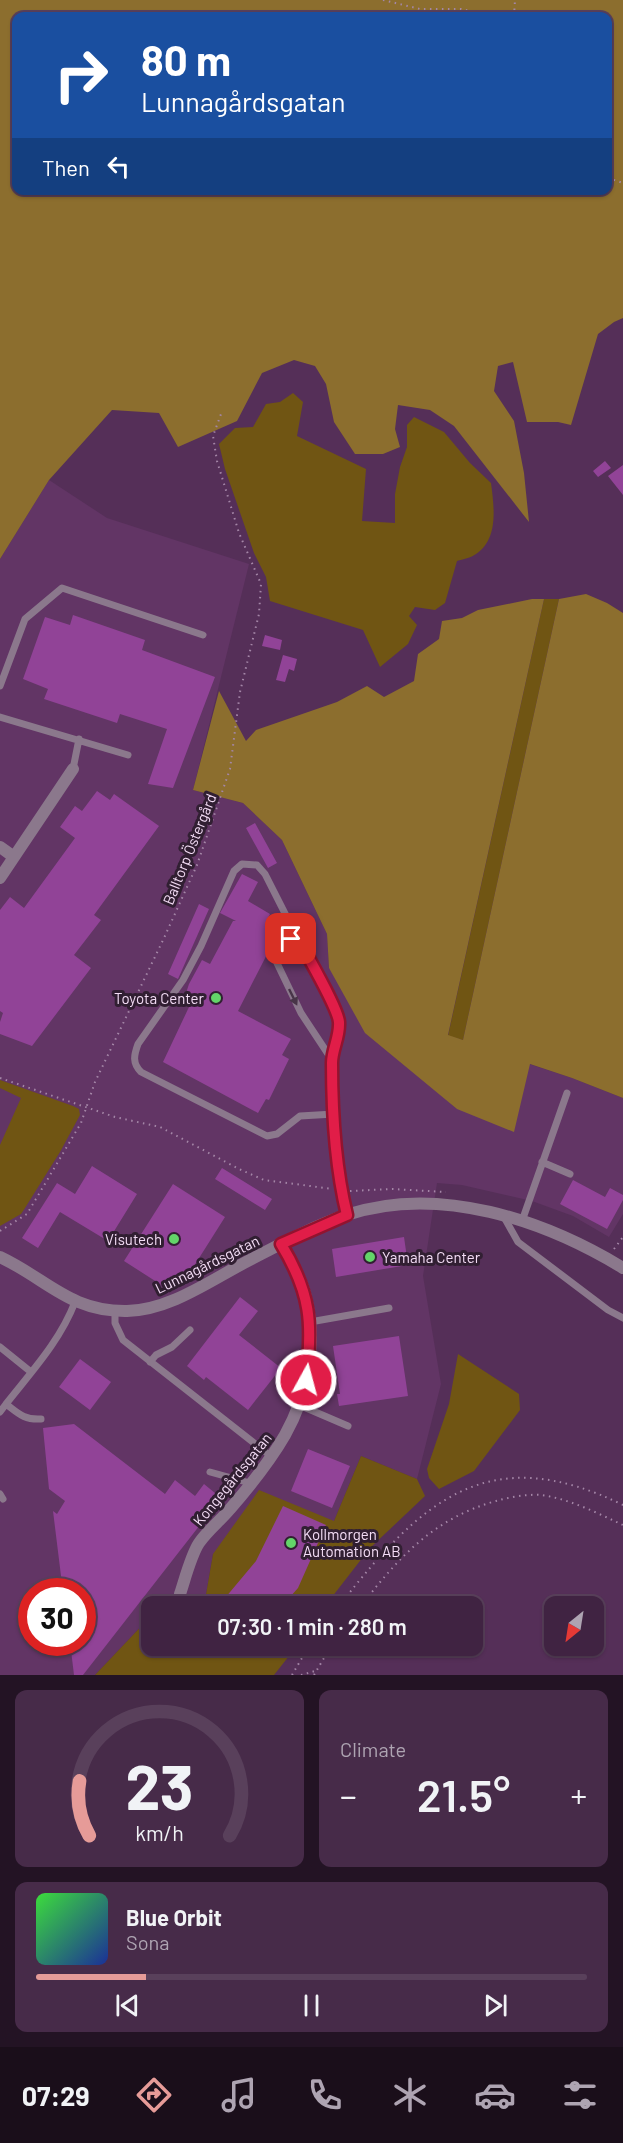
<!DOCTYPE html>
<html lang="en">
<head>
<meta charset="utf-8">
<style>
  :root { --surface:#402342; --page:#472b49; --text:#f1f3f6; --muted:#aea4b2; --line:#59405b; --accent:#e69b98 }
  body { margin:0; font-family:Barlow,sans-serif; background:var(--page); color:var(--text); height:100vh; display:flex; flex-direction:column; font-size:22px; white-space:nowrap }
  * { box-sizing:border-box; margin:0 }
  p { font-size:20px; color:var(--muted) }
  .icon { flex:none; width:33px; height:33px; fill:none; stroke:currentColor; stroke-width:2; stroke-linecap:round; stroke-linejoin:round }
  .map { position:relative; height:1675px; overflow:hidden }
  .details { display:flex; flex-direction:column; gap:15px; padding:15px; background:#231324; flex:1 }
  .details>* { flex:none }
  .banner { position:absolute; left:12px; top:12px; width:600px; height:183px; border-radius:12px; box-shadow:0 2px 4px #0004,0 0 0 2px var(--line); background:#1a4fa0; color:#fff; overflow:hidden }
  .needle { width:39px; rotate:210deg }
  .fabs { position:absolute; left:544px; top:1596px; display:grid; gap:12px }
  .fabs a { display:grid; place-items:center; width:60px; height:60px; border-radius:12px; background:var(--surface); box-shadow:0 2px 4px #0004,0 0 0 2px var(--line); font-size:30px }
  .speed { position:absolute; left:18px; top:1578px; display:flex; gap:12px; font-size:30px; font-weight:700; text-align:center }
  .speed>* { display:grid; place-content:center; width:78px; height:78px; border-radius:50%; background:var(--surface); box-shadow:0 2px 4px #0004,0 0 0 2px var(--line); line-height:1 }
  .speed .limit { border:9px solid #d22; background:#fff; color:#111 }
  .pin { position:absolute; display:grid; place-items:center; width:51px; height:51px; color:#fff; margin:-26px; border-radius:12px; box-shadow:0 3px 9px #0006 }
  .me { position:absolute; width:66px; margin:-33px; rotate:7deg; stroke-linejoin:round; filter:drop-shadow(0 0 4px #0008) }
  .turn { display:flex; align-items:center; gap:21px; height:126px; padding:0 30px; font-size:27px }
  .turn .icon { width:78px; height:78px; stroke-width:2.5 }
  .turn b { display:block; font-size:42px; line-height:51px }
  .then { display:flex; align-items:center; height:57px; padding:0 30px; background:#0003; gap:12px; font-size:22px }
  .big { font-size:45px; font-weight:600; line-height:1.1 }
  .details .card { flex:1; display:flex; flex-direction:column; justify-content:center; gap:9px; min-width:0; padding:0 21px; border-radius:12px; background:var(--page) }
  .details .dial { align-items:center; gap:0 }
  .dial svg { height:156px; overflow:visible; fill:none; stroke:var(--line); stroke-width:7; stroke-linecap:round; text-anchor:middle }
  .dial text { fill:var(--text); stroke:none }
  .song { display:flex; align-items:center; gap:18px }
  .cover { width:72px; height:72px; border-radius:9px; background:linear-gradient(135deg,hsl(120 70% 55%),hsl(230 70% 35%)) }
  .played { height:6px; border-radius:3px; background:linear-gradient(90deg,var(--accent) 20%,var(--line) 20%) }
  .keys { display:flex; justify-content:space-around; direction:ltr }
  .heat { display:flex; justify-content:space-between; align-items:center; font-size:33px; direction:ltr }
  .details .tiles { flex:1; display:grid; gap:15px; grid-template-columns:1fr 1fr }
  .card:last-child { grid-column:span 2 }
  .trip { position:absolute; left:141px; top:1596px; width:342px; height:60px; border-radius:12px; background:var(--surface); box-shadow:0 2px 4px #0004,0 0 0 2px var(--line); font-weight:600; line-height:60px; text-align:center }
  .tabs { display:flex; height:96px; justify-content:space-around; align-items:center; background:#1a0e1a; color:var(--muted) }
  .tabs .icon { width:42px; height:42px }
  .tabs .active { color:var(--accent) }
  .tabs b { font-size:27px; color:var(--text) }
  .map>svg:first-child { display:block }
  .built { fill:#623565; fill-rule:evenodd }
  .green { fill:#705513 }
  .forest { fill:#8c6e2e; fill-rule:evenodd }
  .building { fill:#914397 }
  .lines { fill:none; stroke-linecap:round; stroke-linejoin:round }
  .path { stroke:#a486a7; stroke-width:2; stroke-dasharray:1.5 4.5; stroke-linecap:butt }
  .service { stroke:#8b788c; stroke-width:7 }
  .minor { stroke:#8b788c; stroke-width:12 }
  .oneway { fill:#483548 }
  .route-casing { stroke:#92132f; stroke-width:15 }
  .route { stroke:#e11d48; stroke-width:10 }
  .poi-dot { fill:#63d469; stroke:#311f32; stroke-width:2 }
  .labels { text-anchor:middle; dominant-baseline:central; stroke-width:6; stroke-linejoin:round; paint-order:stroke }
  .street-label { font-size:15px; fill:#f4ddf6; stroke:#311f32 }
  .poi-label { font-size:15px; fill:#f4ddf6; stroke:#311f32; text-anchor:end }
</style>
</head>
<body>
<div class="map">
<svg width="623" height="1675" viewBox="0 0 623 1675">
  <rect width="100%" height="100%" fill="#552f58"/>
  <path class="built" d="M49,480L107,518L249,564L193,790L243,803L282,840L327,934L329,968L435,1089L457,1109L529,1064L572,1078L623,1098V1214L609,1237L573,1216L532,1201L462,1185L437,1183L423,1276L441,1384L417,1479L361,1456L334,1521L213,1554L204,1606H152L151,1616L95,1675H0V559ZM32,1592H82V1642H32Z"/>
  <path class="green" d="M293,393L303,402L297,436L366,469L362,521L395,523V494L400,467L407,447V425L414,417L444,432L470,463L491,483C494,506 499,539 476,554C471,558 463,559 457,561L445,603L435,610L415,607L409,616L417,625L408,644L380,667L363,630L270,601L266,577L254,553L225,469L219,444L235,428L253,427L266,404L280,402Z
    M544,599H559L463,1040L448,1036Z
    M0,1080L73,1106L79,1109L80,1115L60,1152L25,1208L21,1214L0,1226V1145L21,1098L0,1088Z
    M458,1354L519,1394L520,1410L474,1471L439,1489L429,1478L427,1469L449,1404Z
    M361,1456L417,1479L425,1496L370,1548L325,1606H204L213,1554L259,1490L334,1521Z
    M151,1616L152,1646H297L274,1675H95Z"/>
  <path class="forest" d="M0,0H623V318L614,322L598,334L571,425L558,422H527L513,362L498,366L494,391L514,421L524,473L529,522L454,426L430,410L398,405L395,429L400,447L383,454H355L334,422L326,384L315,366L294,360L262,373L237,421L178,447L159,413L112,410L49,480L0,559ZM16,16H608V190H16Z
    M586,594L607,603L623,613V1098L572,1078L530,1064L514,1132L457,1109L365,1033L329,968L327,934L282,840L243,803L193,790L219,691L246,741L256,730L337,702L367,686L384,697L414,681L418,654L439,639L442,621L462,618L478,610L532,599H544L448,1035L463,1040L559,599Z"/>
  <path class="building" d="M605,461L611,468L598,477L593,471Z
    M623,465V495L608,476Z
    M73,615L145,640L142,650L215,677L173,788L148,784L167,729L120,714L117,723L44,699L48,689L23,679L45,617L70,625Z
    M265,635L282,640L280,650L262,646Z
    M283,655L297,659L294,671L289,669L285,682L276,680Z
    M97,791L110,800L114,794L159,826L94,915L101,920L74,955L91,968L32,1046L0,1034V1022L3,1013L0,1011V910L10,897L24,908L75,838L60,827L75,806L82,811Z
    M255,823L277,863L268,868L246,828Z
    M242,874L258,882L248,901L270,914L268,918L282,925L238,1011L291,1039L282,1055L289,1059L269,1100L266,1099L258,1113L163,1062L189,1007L187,990L189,984L202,960L210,964L233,921H236L220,913Z
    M199,904L209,909L178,979L168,974Z
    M92,1166L137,1194L108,1241L60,1212L38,1248L22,1238L57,1183L75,1194Z
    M222,1168L272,1199L265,1210L215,1179Z
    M573,1180L605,1197L610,1188L623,1195V1200L607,1229L560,1204Z
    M173,1184L225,1217L189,1274L185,1272L178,1278L176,1277L174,1280L173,1279L170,1283L166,1280L163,1286L124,1261Z
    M404,1237L408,1265L336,1277L332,1249Z
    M240,1297L258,1311L239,1335L281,1368L248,1410L206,1377L204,1380L187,1366Z
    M399,1336L408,1396L339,1406L337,1394H340L333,1346Z
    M80,1359L111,1382L90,1410L59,1387Z
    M74,1424L165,1494L175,1480L195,1496L204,1484L221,1498L83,1675H74L70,1642H82V1592H63L53,1511L57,1514L65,1501L49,1489L43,1428Z
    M308,1449L350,1466L332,1508L291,1491Z
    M283,1506L326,1525L298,1588L282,1606H223L220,1604L256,1561Z"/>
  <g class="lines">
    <path class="path" d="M383,0L420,9H461L493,16
      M514,16L515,0
      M608,178L623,183
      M0,1078L115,1117L160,1127L239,1169L264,1180L333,1189
      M350,1191L392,1189L446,1192
      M0,1231L27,1214L81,1123L95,1082L164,938L197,865L230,769L240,692L259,614L261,584L239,533L217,461L213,436L221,414
      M614,1249L623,1237
      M339,1606C421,1501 488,1439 623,1505
      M361,1606C398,1558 434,1518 496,1501C510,1497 526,1494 541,1495C570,1499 597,1513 623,1525
      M292,1675L309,1646
      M301,1675L315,1671
      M314,1675L331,1646"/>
    <path class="service" d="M0,686L25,619L62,588L203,635
      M0,717L128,755
      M73,769L79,739
      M299,942C284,936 276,945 276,961L301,1013L332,1060
      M334,1114L300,1116L277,1134L267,1136L141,1072C132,1063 134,1055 138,1044L183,980L201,946L234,871L242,864L257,865L265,874L339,1020C338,1035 333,1048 332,1062C329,1108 336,1169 347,1215
      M542,1162L570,1174
      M504,1217L518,1242L608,1310L623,1318
      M522,1221L567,1093
      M115,1310V1323L123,1340L272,1457
      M310,1322L389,1308
      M0,1347L31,1372
      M150,1362L156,1355L172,1347L190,1330
      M299,1405L348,1426
      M0,1412L6,1404
      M41,1419C24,1420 19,1414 6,1404C32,1371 60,1341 75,1302
      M210,1472L250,1483
      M0,1494L3,1499"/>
    <path class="minor" d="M0,847L14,857
      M0,878L73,769
      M0,1257C47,1279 70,1312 127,1311C169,1310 208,1282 244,1263C277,1246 311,1227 346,1215C439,1184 544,1220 623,1268
      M180,1594C185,1579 191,1555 199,1543C208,1530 221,1520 230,1509C250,1486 270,1461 285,1435C307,1396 317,1346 307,1302C303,1281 292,1262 281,1244"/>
  </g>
  <defs><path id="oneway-solid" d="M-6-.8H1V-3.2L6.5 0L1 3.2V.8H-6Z" transform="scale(1.5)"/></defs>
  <use class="oneway" href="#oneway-solid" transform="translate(293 997) rotate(64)"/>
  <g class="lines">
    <defs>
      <path id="route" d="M291,939L299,942L305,951C313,966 338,1009 339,1022C340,1037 332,1049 332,1063C332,1114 335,1166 347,1215L281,1244C311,1293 313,1324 306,1380"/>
    </defs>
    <use href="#route" class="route-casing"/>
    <use href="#route" class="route"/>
  </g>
  <g class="poi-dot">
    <circle cx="216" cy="998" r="6"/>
    <circle cx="174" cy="1239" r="6"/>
    <circle cx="370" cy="1257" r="6"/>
    <circle cx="291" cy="1543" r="6"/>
  </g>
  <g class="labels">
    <g class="street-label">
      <text transform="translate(189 849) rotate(-68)">Balltorp Östergård</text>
      <text transform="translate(207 1264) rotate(-26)">Lunnagårdsgatan</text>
      <text transform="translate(232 1479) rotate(-51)">Kongegårdsgatan</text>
    </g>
    <g class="poi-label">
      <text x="204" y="998">Toyota Center</text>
      <text x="162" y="1239">Visutech</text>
      <text x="382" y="1257" text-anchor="start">Yamaha Center</text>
      <text x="303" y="1534" text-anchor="start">Kollmorgen<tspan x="303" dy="17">Automation AB</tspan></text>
    </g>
  </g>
</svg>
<div class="fabs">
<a><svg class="needle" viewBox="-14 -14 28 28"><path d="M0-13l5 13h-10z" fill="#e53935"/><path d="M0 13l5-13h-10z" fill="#aea4b2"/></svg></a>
</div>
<div class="speed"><div class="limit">30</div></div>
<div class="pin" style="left:291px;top:939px;background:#d93025"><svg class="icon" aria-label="arrive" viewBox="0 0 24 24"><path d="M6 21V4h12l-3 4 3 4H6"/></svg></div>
<svg class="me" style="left:306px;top:1380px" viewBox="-20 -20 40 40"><circle r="17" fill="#e11d48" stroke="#fff" stroke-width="3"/><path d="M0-11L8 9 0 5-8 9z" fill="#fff"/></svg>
<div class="trip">07:30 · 1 min · 280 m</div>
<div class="banner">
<div class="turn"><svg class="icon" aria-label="right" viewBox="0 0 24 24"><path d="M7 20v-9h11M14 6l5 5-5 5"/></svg><div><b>80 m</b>Lunnagårdsgatan</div></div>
<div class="then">Then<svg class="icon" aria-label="left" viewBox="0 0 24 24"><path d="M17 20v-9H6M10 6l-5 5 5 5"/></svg></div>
</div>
</div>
<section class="details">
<div class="tiles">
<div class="card dial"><svg viewBox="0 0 100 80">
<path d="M14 69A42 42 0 1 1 86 69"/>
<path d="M14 69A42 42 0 0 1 9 41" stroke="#e69b98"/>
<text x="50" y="56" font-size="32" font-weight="700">23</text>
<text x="50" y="72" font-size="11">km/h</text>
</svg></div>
<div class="card"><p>Climate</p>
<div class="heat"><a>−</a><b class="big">21.5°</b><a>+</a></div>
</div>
<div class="card">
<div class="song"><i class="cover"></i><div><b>Blue Orbit</b><p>Sona</p></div></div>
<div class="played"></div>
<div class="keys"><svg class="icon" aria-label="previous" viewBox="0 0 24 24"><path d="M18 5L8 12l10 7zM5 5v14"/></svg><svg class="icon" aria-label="pause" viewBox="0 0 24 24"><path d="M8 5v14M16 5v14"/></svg><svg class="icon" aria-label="next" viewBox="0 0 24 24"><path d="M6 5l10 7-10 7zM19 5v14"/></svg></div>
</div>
</div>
</section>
<nav class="tabs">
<b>07:29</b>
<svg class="icon active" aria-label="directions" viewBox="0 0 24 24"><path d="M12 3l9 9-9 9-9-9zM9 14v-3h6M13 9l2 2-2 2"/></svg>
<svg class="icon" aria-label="music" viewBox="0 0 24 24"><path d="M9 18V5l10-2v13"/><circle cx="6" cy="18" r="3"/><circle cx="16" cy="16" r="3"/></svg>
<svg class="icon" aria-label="phone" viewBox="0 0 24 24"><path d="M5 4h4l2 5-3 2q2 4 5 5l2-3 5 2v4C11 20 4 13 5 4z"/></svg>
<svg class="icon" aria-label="climate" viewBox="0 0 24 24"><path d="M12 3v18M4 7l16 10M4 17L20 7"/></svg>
<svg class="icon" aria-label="car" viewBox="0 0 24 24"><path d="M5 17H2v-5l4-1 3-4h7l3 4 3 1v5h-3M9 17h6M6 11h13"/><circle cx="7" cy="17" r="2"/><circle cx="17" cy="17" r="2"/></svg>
<svg class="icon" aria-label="filters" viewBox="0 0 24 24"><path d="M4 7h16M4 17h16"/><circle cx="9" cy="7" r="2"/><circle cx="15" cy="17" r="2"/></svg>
</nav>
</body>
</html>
